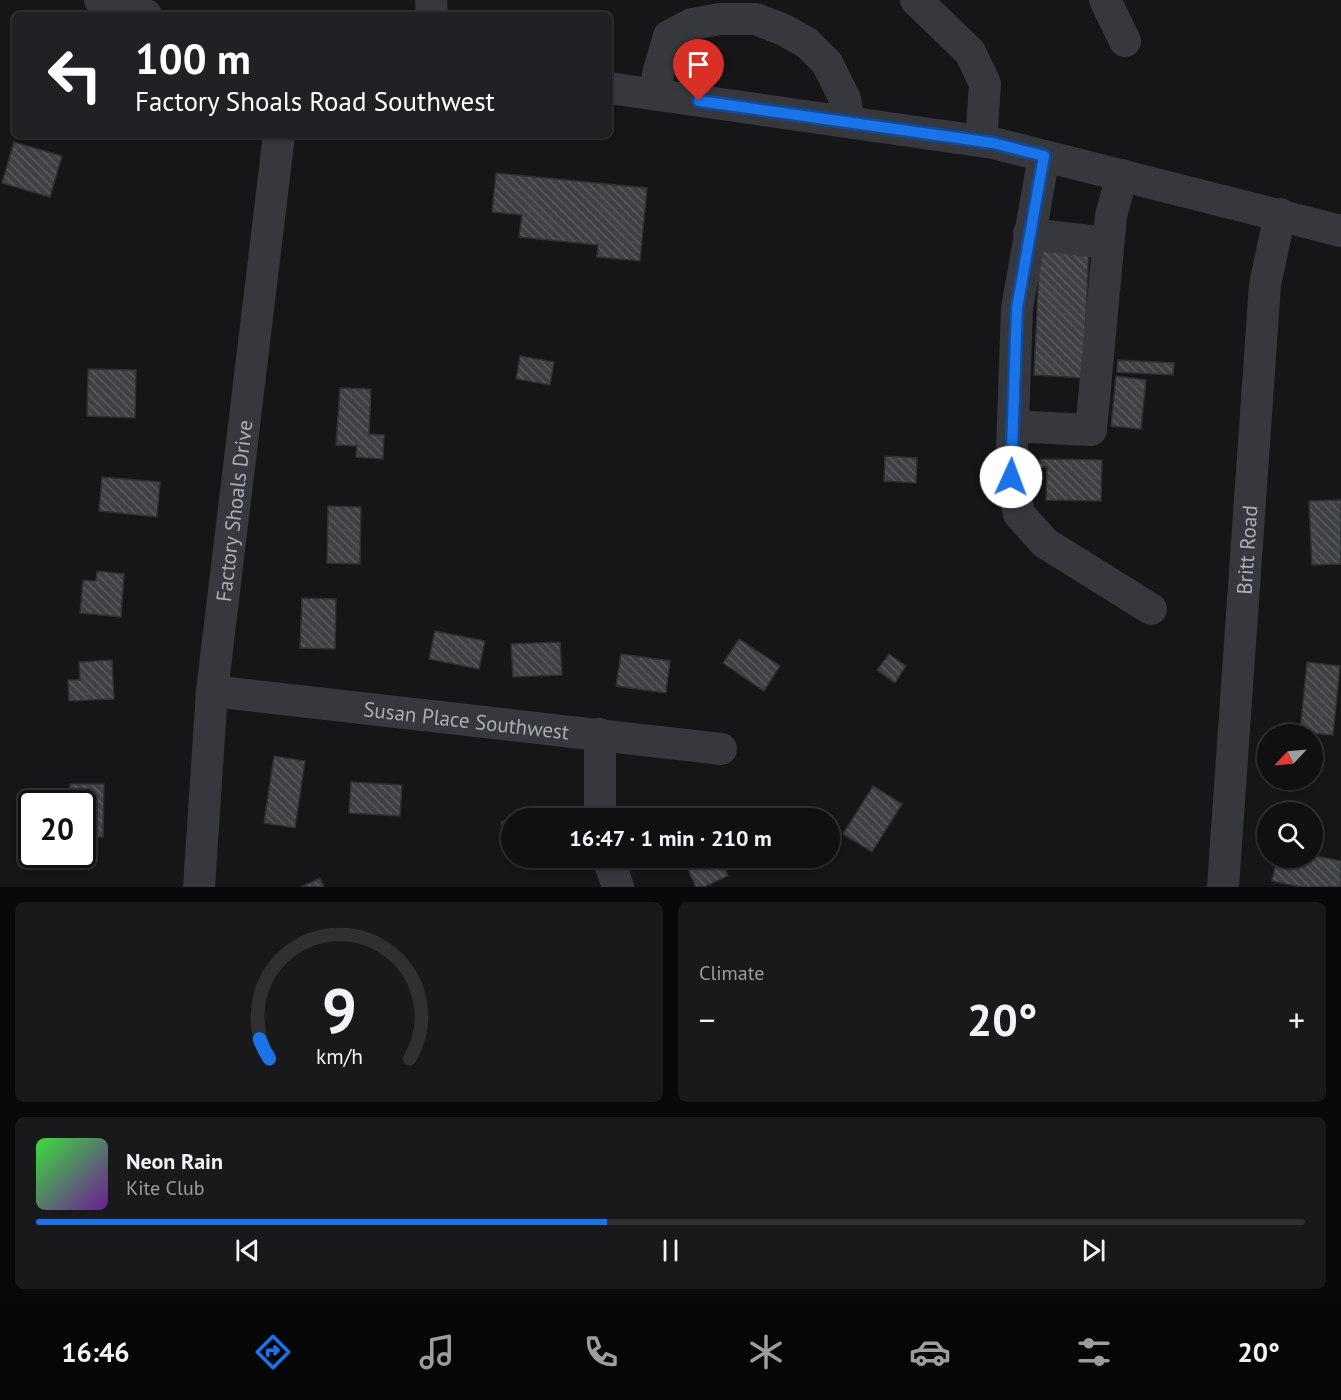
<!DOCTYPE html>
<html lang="en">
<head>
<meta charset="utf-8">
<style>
  :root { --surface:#101012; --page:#19191b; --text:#f1f3f6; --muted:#9c9d9f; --line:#303032; --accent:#1a73e8 }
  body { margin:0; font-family:"PT Sans",sans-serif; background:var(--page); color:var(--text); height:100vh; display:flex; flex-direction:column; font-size:22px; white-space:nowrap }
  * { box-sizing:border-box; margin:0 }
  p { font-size:20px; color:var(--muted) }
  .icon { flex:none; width:33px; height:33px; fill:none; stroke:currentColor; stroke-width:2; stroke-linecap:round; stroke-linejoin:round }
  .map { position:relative; height:887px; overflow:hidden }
  .panel { display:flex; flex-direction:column; gap:15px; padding:15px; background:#09090a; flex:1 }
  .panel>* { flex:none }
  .banner { position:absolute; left:12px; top:12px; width:600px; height:126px; border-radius:9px; box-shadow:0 2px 4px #0004,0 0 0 2px var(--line); background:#202124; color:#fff; overflow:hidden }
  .needle { width:39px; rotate:244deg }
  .controls { position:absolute; left:1257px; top:724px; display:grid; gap:12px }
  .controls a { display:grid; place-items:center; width:66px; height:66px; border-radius:50%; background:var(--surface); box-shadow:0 2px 4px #0004,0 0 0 2px var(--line); font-size:30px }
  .speed { position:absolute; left:18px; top:790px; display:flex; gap:12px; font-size:30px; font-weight:700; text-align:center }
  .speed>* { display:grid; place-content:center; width:78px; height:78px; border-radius:50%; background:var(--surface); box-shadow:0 2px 4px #0004,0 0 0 2px var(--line); line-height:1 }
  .speed .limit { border:3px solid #111; border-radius:9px; background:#fff; color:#111 }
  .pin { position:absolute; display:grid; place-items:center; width:51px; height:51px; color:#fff; margin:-62px -26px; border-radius:50% 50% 50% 0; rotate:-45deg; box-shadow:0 0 6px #0007 }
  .pin .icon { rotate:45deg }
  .me { position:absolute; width:66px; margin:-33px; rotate:2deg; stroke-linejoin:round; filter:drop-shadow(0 0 4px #0008) }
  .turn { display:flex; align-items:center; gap:21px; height:126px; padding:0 24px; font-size:27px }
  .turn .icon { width:78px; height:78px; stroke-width:2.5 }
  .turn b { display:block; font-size:42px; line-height:51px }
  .big { font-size:45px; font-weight:800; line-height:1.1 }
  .panel .tile { flex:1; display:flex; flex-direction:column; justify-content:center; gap:9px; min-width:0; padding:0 21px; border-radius:9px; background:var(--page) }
  .panel .dial { align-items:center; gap:0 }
  .dial svg { height:156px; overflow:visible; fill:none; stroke:var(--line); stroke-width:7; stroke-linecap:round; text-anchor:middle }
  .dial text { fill:var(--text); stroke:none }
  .song { display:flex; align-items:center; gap:18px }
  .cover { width:72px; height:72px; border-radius:9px; background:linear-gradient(135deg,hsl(120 70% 55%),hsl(280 70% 35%)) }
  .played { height:6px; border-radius:3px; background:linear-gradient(90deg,var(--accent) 45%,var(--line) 45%) }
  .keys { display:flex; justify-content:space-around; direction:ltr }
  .heat { display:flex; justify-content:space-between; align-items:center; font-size:33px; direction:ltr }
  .panel .tiles { flex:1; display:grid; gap:15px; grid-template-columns:1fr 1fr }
  .tile:last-child { grid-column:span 2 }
  .trip { position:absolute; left:501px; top:808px; width:339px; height:60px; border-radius:30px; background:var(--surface); box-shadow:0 2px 4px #0004,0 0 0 2px var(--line); font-weight:800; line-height:60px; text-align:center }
  .dock { display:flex; height:96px; justify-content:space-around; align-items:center; background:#060607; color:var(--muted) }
  .dock .icon { width:42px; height:42px }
  .dock .active { color:var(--accent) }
  .dock b { font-size:27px; color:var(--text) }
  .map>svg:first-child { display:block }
  .building { fill:url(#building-back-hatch); stroke:#303034; stroke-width:1.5 }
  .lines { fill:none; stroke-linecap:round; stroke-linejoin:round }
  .minor { stroke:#37383d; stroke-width:32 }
  .route-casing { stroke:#114b97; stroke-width:15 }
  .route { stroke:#1a73e8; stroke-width:10 }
  .labels { text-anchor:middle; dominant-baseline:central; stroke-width:5; stroke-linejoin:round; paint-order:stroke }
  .street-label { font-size:21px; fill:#a8adb8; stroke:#111113 }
</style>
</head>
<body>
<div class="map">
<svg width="1341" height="887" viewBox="0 0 1341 887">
  <defs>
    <pattern id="building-back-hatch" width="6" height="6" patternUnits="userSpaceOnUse" patternTransform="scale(1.5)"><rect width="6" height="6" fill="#404145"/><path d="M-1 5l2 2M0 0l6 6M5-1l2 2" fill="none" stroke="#595a5e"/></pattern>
  </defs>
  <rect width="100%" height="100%" fill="#161618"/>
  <path class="building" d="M14,142L62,156L50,197L2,183Z
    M496,173L647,188L640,261L597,257L598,245L519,237L522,215L492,212Z
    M1040,246L1089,248L1083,378L1034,375Z
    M520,356L554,362L550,385L516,379Z
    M1118,360L1174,363L1173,375L1117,372Z
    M88,369L136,370L135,418L87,416Z
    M1116,376L1146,380L1141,429L1111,426Z
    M340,388L371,389L369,434L384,435L383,459L356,457L357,446L336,445Z
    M885,456L917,458L916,483L884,481Z
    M1040,459L1102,460L1101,501L1046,500L1047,467H1040Z
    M102,477L160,482L157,517L99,511Z
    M1341,500V564L1312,565L1309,501Z
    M328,506L361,507L360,564L327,563Z
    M97,571L124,574L121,617L80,613L83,580L96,581Z
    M302,598L336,599L335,649L300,648Z
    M435,631L485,641L479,669L429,659Z
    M739,639L780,666L764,691L723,663Z
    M560,642L562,675L513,677L511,644Z
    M621,654L670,661L666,693L616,686Z
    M889,654L906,666L895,683L877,670Z
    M112,660L114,699L69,701L68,680H80L79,662Z
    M1307,662L1340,666L1333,735L1300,732Z
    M274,756L305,761L295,828L264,823Z
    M351,782L402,785L400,816L349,813Z
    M70,784H104L103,837H82V804H69Z
    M873,786L902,804L872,852L843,834Z
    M529,810L533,819H512V844L501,822Z
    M1312,834L1320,836L1316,856L1341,861V887H1301L1272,881L1277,858H1312Z
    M683,858H720L728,876L704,887H696Z
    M320,878L324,887H301Z"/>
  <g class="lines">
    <g class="minor">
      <path d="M100,0L146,15"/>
      <path d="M431,0L432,15"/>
      <path d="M916,0L970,52L985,84L981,141"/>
      <path d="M1105,0L1125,41"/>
      <path d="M609,88L993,143L1341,231"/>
      <path d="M656,94L658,74L669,36L692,24L720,19H756L784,30L807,43L827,63L845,99L849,122"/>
      <path d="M1044,156L1017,308L1011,477L1019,514L1045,543L1151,609"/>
      <path d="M1029,234L1108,243"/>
      <path d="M1013,426L1091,430L1111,216L1122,175"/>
      <path id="s1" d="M212,691L721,749"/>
      <path d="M600,819V734"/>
      <path d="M608,858L618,887"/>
      <path id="s2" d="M199,887L212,691L279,135"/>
      <path id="s3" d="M1223,887L1265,285L1280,214"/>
    </g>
  </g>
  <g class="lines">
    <defs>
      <path id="route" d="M699,101L993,143L1044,156L1017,308L1011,477"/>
    </defs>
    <use href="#route" class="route-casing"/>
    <use href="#route" class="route"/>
  </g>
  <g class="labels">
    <g class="street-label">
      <text stroke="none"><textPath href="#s2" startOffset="378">Factory Shoals Drive</textPath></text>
      <text stroke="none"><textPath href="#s3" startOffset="338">Britt Road</textPath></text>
      <text stroke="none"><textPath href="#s1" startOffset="256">Susan Place Southwest</textPath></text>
    </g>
  </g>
</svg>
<div class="controls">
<a><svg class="needle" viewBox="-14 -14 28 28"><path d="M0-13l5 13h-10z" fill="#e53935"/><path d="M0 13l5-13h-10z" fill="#9c9d9f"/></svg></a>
<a><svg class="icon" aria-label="search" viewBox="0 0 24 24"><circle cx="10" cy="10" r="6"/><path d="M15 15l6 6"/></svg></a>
</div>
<div class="speed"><div class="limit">20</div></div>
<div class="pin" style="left:699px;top:101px;background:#d93025"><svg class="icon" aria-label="arrive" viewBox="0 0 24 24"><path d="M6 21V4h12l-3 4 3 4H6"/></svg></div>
<svg class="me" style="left:1011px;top:477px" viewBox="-20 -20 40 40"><circle r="19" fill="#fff"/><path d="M0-13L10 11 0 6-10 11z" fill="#1a73e8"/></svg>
<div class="trip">16:47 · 1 min · 210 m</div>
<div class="banner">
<div class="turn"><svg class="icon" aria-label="left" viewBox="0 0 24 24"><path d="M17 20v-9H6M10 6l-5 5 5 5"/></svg><div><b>100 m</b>Factory Shoals Road Southwest</div></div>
</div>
</div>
<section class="panel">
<div class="tiles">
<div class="tile dial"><svg viewBox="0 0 100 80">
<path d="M14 69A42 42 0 1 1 86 69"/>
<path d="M14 69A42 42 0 0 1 9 59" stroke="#1a73e8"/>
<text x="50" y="56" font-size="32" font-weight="700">9</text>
<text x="50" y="72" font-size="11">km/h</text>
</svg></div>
<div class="tile"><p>Climate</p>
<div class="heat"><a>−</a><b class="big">20°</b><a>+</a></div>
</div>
<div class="tile">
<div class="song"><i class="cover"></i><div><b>Neon Rain</b><p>Kite Club</p></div></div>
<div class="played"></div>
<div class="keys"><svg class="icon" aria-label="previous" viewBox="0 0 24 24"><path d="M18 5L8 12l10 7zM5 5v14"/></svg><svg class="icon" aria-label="pause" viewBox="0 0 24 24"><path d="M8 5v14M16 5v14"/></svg><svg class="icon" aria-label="next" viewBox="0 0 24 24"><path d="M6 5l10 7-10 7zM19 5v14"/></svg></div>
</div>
</div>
</section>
<nav class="dock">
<b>16:46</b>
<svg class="icon active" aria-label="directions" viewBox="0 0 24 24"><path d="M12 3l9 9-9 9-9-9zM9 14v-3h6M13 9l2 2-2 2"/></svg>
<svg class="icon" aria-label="music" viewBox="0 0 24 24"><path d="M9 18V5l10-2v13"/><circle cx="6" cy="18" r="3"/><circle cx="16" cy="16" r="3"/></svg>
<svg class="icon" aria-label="phone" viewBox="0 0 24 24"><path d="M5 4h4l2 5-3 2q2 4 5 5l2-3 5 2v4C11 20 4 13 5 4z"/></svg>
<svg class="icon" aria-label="climate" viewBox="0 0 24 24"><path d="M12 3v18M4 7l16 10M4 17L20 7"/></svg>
<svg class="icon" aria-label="car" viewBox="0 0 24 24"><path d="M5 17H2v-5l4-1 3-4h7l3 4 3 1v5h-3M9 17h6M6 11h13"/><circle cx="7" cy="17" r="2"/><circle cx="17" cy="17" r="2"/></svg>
<svg class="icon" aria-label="filters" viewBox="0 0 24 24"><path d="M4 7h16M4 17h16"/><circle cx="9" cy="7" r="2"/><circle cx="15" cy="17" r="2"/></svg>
<b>20°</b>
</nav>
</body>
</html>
